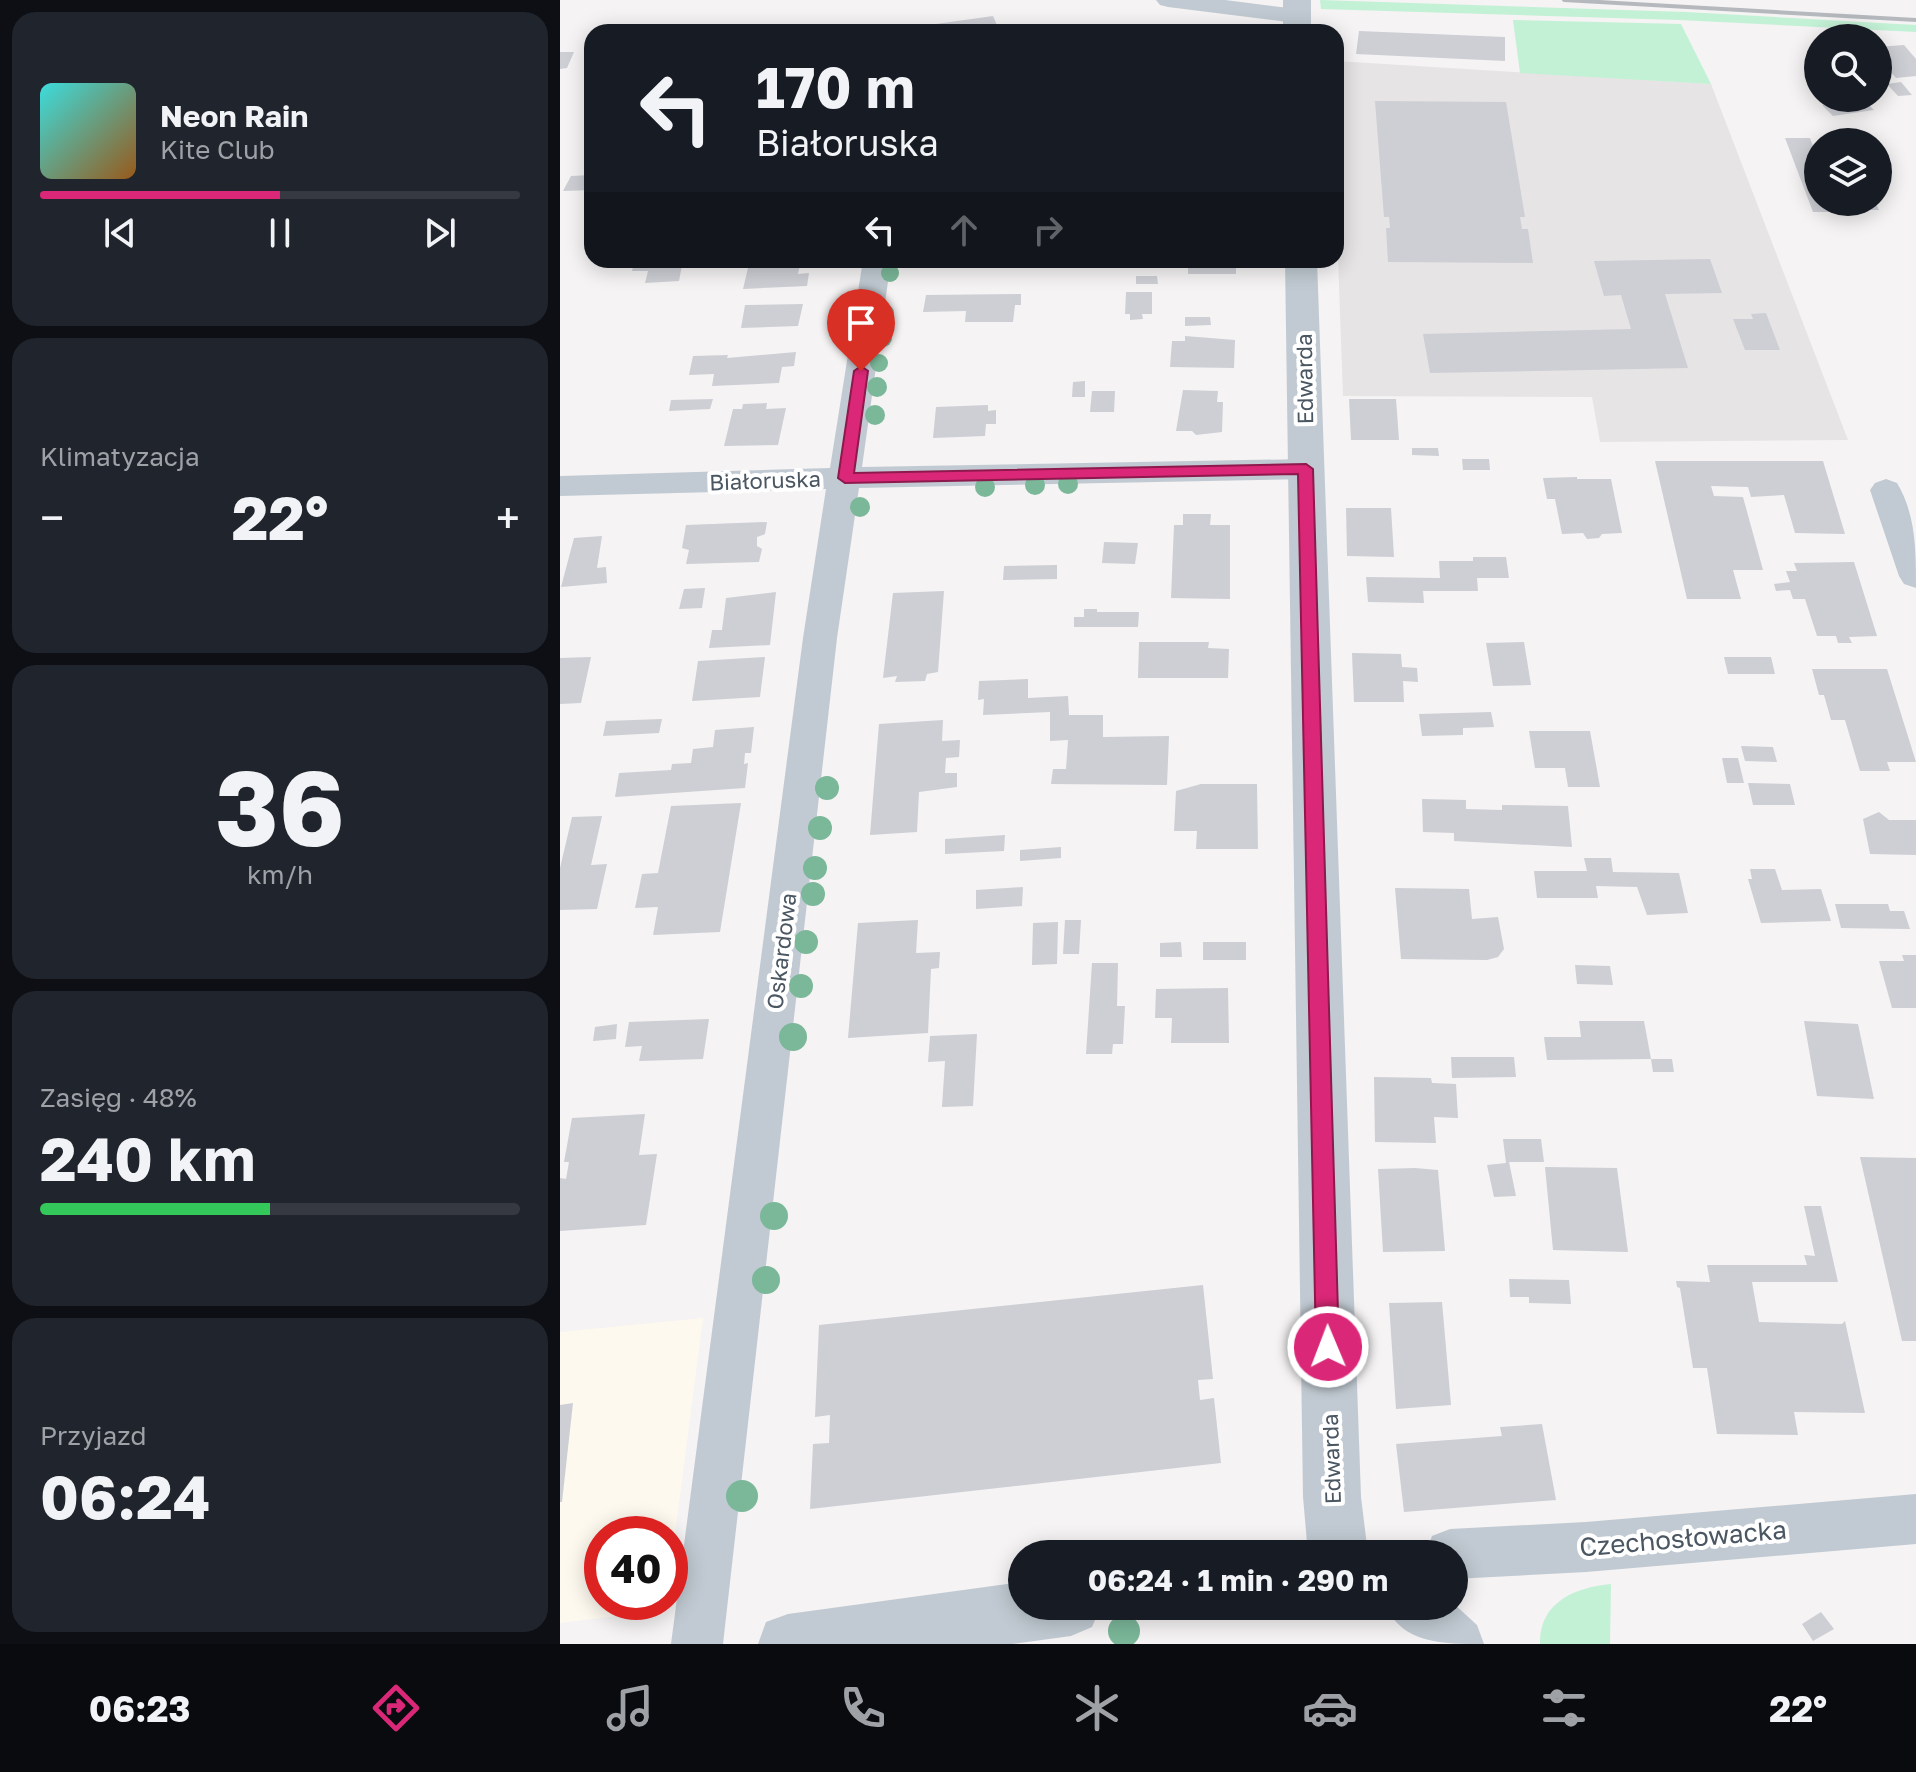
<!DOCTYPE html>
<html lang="pl">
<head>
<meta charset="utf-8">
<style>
  :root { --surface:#171b24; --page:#20242c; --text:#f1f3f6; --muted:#9ea1a6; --line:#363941; --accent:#db2777 }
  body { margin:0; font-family:"Golos Text",sans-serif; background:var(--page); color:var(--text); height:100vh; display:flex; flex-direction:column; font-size:30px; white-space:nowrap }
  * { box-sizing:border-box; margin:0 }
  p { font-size:26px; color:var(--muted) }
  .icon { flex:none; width:44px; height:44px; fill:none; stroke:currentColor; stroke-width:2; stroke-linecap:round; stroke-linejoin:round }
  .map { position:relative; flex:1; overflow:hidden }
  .side { display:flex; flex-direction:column; gap:12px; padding:12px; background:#0d0f14; width:560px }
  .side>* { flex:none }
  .banner { position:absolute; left:24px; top:24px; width:760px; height:244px; border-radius:24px; box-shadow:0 4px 20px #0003; background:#171b24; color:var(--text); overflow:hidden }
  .buttons { position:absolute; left:1244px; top:24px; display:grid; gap:16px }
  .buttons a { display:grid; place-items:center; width:88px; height:88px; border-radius:50%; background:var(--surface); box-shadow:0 4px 20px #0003; font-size:40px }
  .speed { position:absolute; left:24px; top:1516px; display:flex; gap:16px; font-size:40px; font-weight:700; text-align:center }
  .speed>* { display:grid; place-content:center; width:104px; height:104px; border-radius:50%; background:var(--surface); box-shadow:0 4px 20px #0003; line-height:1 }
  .speed .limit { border:12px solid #d22; background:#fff; color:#111 }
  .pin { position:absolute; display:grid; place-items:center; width:68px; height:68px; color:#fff; margin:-82px -34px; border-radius:50% 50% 50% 0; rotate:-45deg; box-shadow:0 0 8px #0007 }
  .pin .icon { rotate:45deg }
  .me { position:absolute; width:88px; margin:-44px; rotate:359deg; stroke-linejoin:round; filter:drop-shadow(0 0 6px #0008) }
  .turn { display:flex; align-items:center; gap:28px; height:168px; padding:0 40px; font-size:36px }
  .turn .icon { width:104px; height:104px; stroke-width:2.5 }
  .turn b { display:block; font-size:56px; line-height:68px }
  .lanes { display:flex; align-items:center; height:76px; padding:0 40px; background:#0003; justify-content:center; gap:40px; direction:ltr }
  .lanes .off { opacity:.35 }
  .big { font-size:60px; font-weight:700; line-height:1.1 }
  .side .card { flex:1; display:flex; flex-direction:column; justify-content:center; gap:12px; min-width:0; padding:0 28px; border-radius:24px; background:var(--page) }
  .side .dial { align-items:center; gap:0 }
  .dial b { font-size:104px; line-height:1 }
  .song { display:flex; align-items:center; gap:24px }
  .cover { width:96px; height:96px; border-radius:12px; background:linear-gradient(135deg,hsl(180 70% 55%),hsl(30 70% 35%)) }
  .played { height:8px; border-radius:4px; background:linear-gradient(90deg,var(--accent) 50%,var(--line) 50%) }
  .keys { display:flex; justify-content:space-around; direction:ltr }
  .heat { display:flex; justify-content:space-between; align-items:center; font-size:44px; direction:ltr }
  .charge { height:12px; border-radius:6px; background:linear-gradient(90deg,#34c759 48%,var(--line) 0) }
  .trip { position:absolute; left:448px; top:1540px; width:460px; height:80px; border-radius:40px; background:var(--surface); box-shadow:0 4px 20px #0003; font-weight:700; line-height:80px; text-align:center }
  .dock { display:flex; height:128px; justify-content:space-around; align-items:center; background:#090b0e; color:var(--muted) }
  .dock .icon { width:56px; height:56px }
  .dock .active { color:var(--accent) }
  .dock b { font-size:36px; color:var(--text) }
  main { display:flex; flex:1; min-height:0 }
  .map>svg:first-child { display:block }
  .commercial { fill:#fdf9ef }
  .education { fill:#e6e4e5 }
  .green { fill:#c3f1d5 }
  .building { fill:#cdcfd5 }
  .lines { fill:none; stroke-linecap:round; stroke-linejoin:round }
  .minor { fill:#c1cad2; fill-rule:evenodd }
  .tertiary { fill:#c1cad2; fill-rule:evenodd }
  .rail { stroke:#b5b8bd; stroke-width:4 }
  .tree { fill:#7bb799 }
  .route { fill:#db2777; stroke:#8e194d; stroke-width:2 }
  .labels { text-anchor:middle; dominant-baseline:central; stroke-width:8; stroke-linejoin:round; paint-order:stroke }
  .street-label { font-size:22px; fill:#4a5661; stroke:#fff }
  .near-street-label { font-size:26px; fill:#4a5661; stroke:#fff }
</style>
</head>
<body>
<main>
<section class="side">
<div class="card">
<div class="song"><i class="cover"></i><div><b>Neon Rain</b><p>Kite Club</p></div></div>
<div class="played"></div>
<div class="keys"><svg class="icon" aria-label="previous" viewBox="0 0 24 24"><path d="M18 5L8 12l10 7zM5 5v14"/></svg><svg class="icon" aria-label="pause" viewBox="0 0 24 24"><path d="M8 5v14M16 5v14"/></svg><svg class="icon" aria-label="next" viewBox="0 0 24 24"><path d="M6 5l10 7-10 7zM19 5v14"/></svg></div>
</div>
<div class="card"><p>Klimatyzacja</p>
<div class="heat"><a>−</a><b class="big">22°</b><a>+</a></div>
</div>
<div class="card dial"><b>36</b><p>km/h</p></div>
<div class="card"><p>Zasięg · 48%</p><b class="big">240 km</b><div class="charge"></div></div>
<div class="card"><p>Przyjazd</p><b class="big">06:24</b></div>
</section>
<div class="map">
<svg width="1356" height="1644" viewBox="0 0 1356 1644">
  <rect width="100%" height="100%" fill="#f5f3f3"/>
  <path class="commercial" d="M143,1318L110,1573V1534H42V1602H106L105,1610L0,1623V1332Z"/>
  <path class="education" d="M776,61L1151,84L1288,440L1040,442L1032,397L783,396L776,202Z"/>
  <path class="green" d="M760,0L1126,12L1356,25V32L1119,20L761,9Z
    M953,20L1121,24L1151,84L960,73Z
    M1051,1584L1050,1644H980C979,1602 1016,1587 1051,1584Z"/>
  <path class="building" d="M433,16L440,32H372L369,25Z
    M203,26L202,32H141L143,27Z
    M799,31L945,37V61L796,54Z
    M1344,45L1356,59V76L1336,78L1318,58V47Z
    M0,52H14L7,68L0,69Z
    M1341,82L1352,95L1338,96L1327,84Z
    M1303,99L1314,110L1273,116L1262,105Z
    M815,101L946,102L965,217H960L962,229H968L973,263L828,262L826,228H830L829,217H824Z
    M1225,138H1250L1258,159V202H1275L1279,212H1253Z
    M32,175V190L3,191L11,176Z
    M1289,202H1315L1319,210H1292Z
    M1150,259L1162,293L1105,294L1128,368L870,373L863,334L1071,329L1061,295L1044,296L1034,261Z
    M75,260H123L119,281L85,283L88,271H72Z
    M201,260H241L238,274L249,273L247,286L183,289L188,268H199Z
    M617,260H676V274H628V265H617Z
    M576,276H597L598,284H576Z
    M566,292H592V314H582L583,319L570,320V314H565Z
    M461,294V305H455L453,322H405L406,311L363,312L366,295Z
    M243,304L238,326L181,328L185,305Z
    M1206,313L1220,350H1185L1173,319H1193L1191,314Z
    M625,317H650L651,325L625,326Z
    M625,336L675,340L674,368L610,367L612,341H625Z
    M236,352L234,366L222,367L219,383L152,386L154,374L129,375L133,356L168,355L167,358Z
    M525,381V397H512L513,382Z
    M623,390L658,391L657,402H663L662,432L636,435L632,431H616Z
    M532,391H555L554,412H530Z
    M153,399L150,409L109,411L111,400Z
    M789,399H836L839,440H791Z
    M207,403L206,409L226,408L218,445L164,446L173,409H182L183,404Z
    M428,405V411L436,410V424H426L425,436L373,438L376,407Z
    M852,448H878L879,456L852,455Z
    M902,459H929L930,470H903Z
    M1095,461H1263L1285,534L1235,533L1224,495L1191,497L1188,487L1151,486L1154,496L1183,497L1203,570H1173L1181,599H1127Z
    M1017,477V479H1051L1062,533L1042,534L1039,538L1027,539L1023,533L1002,534L995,499H987L983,478Z
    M786,508H831L834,557L787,556Z
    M623,514H651L650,525H670V599L611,598L614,525H623Z
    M207,522L205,534L197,537V546L202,549L199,562L126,564L129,550L122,548L126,525Z
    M42,536L37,568L46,567L47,583L1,587L14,538Z
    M544,542L578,543L575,564L542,563Z
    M913,557H946L949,578H917L918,591H863L864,603L808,602L806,577L880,578L879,561H913Z
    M1294,562L1317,636L1289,637L1292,643H1278L1276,636H1257L1245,599H1233L1230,590L1216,591L1214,584L1230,582L1226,571H1237L1234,563Z
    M497,565V579L443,580L444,566Z
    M145,588L142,608L119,609L124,589Z
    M384,591L378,672L367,674L365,681L335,682L337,676L323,678L333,593Z
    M216,592L210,645L149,648L152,630H162L166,598Z
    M524,609H537V612H579L578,627H514V617H524Z
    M579,642H649L648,648L669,649L668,678H578Z
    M964,642L971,685L933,686L926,643Z
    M792,653L841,654L842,667L857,668L858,682L843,681L844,702H794Z
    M31,657L21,703L0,704V658Z
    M205,657L200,697L132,701L138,661Z
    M1164,657H1211L1215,674H1168Z
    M1252,669H1327L1356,762H1327L1330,771H1300L1285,720H1271L1264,695H1259Z
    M468,679V698L508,696L509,715H543V737L609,736L607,785L491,784L493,769H506L508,740L490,741V712L423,715L424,699L418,700L419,681Z
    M931,712L934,727L903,728V735L862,736L859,714Z
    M102,719L99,733L43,736L46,721Z
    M383,720L382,741L400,740L399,757L386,758L385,773H397V787L359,792L357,832L310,835L319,724Z
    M194,727L191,753H185L184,764L188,763L185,788L55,797L59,773L111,770L112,764L131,763L133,749L153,747L155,730Z
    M969,731H1030L1040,787H1008L1005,768H975Z
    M1181,746L1213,747L1217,762L1185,761Z
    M1162,758H1178L1184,783H1167Z
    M1188,783L1230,784L1235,805H1193Z
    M641,784H697L698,849H636L637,831H614L616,791Z
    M862,799L906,800V809L942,810V805L1008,806L1012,847L894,841V833L863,832Z
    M181,803L160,932L93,935L98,907L75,908L82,874L98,873L111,806Z
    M1319,812L1329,820H1356V855L1310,854L1303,819Z
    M42,816L31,865L47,864L37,909L0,910V868L12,817Z
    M445,835L444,851L385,854V839Z
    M501,847V858L460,861V850Z
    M1024,858H1051L1053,872L1119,873L1128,913L1087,915L1077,887L1036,886L1038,898H977L974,871H1027Z
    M1190,869H1215L1222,890L1261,889L1271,921L1201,923L1188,879H1192Z
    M463,887L462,906L416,909V890Z
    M835,888L909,889L912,919L938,917L944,949L938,957L927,960L841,959Z
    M1275,904H1328L1330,911H1344L1350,929L1281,928Z
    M358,920L356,953L380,952L379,968L371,969L368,1033L288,1038L298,923Z
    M505,920H521L519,954H503Z
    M498,922L497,964L472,965L473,923Z
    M621,942L622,957H600V943Z
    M643,942H686V960H643Z
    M1342,955H1356V1008H1332L1319,961H1344Z
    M532,963H558L557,1006H565L563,1044H553L552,1054H526Z
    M1015,965L1050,966L1053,985L1017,984Z
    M668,988L669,1043H611L612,1018H595L596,989Z
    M149,1019L143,1059L79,1061L82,1046L65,1047L69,1022Z
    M1019,1021H1084L1091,1059L987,1060L984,1037H1021Z
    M1244,1021L1298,1024L1314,1099L1257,1096Z
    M57,1024L56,1039L33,1041L35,1027Z
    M417,1034L413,1106L382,1107L385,1061L368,1062L370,1036Z
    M891,1057H954L956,1077L892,1078Z
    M1091,1059H1112L1114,1072H1093Z
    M814,1077L871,1078L872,1083L896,1084L898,1118L874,1117L876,1143L815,1142Z
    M85,1114L79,1155L97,1154L86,1225L0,1231V1178L6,1179L9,1162H4L12,1118Z
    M943,1139H981L984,1162H949L956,1196L934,1197L927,1165L946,1163Z
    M1300,1157L1356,1158V1341H1342Z
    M985,1167L1057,1168L1068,1252L993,1250Z
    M855,1168L878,1170L885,1251L823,1252L818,1169Z
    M1244,1206H1261L1278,1282H1192L1199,1322L1282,1324L1285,1321L1305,1413L1234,1412L1238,1435L1157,1434L1147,1368H1133L1120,1288L1117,1287L1116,1281L1150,1282L1147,1265H1247L1244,1255L1255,1256Z
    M949,1279L1009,1280L1011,1304L969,1303V1297H950Z
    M643,1285L653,1379L638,1380L640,1400L654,1398L661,1463L250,1509L253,1444L269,1443L270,1415L255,1417L259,1325Z
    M882,1302L891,1405L836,1409L829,1303Z
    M13,1403L2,1502H0V1405Z
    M982,1424L996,1500L844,1512L836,1444L942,1436L940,1427Z
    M1261,1612L1274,1629L1253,1641L1242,1624Z"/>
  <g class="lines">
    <path class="minor" d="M596,0H665L737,9L745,11L749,16L745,21L737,23L608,7L600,5Z
      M303,260H331L302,467L746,459L757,462L762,469L757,476L746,479L299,488L277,638L163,1644H111L243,638L266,489L0,496V476L270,468Z
      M1326,479L1337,483C1356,515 1356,550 1356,588L1344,584L1339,576L1310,490L1315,483Z
      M1356,1494V1544L1026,1572L894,1579V1554H865L872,1536L890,1529L1026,1522Z
      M894,1604L917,1625L924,1644C882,1644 844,1644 825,1606Z"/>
    <path class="tertiary" d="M723,0H751V32H723Z
      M725,260H757L801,1497L808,1554H748L743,1497Z
      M462,1582V1606H541L532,1627L511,1636L452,1644H198L206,1622L228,1614Z"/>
    <path class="rail" d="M1004,0L1356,20"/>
  </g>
  <g class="tree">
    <circle cx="330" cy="273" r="9"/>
    <circle cx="325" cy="313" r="9"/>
    <circle cx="323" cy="338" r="9"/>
    <circle cx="319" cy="363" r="9"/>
    <circle cx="317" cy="387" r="10"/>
    <circle cx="315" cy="415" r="10"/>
    <circle cx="508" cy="484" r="10"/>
    <circle cx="475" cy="485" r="10"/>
    <circle cx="425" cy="487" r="10"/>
    <circle cx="300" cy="507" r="10"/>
    <circle cx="267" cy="788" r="12"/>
    <circle cx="260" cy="828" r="12"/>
    <circle cx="255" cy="868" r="12"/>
    <circle cx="253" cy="894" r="12"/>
    <circle cx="246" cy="942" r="12"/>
    <circle cx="241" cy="986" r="12"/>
    <circle cx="233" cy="1037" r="14"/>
    <circle cx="214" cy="1216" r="14"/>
    <circle cx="206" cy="1280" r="14"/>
    <circle cx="182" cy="1496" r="16"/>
    <circle cx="564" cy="1631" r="16"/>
  </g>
  <path class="route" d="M301,366L308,371L294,473L746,464L753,469L779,1347L776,1355L768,1358L760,1355L756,1347L738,474L285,483L278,478L294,371Z"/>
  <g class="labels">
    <g class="street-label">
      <text transform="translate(744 379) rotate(-91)">Edwarda</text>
      <text transform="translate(205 480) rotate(-2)">Białoruska</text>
      <text transform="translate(221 951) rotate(-83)">Oskardowa</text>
      <text transform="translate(771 1459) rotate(-92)">Edwarda</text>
    </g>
    <g class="near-street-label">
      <text transform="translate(1123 1538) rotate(-5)">Czechosłowacka</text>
    </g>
  </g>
</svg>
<div class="buttons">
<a><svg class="icon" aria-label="search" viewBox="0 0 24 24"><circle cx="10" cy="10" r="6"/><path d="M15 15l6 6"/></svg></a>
<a><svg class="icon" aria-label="layers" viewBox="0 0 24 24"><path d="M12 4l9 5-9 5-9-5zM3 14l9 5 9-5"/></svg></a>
</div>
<div class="speed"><div class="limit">40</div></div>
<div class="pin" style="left:301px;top:371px;background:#d93025"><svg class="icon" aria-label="arrive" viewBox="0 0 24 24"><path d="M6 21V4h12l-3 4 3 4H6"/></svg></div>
<svg class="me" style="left:768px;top:1347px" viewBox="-20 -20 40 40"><circle r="17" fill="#db2777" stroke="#fff" stroke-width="3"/><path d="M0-11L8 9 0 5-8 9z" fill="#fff"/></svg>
<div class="trip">06:24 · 1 min · 290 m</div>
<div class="banner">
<div class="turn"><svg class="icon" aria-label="left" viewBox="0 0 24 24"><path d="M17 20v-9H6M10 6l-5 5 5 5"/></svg><div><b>170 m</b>Białoruska</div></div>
<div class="lanes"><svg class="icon" aria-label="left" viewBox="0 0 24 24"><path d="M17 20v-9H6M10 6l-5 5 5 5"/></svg><svg class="icon off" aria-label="ahead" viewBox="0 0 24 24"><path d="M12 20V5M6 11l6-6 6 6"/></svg><svg class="icon off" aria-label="right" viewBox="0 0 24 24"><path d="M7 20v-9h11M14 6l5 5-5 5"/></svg></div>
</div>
</div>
</main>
<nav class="dock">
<b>06:23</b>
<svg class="icon active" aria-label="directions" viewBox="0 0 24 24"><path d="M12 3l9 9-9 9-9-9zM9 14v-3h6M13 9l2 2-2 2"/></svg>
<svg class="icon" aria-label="music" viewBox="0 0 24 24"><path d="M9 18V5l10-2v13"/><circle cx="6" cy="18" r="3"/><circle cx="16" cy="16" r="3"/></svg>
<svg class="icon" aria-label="phone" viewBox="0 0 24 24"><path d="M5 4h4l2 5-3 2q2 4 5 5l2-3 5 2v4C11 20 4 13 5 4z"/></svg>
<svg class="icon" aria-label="climate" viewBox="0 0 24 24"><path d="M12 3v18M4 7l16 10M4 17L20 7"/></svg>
<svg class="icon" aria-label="car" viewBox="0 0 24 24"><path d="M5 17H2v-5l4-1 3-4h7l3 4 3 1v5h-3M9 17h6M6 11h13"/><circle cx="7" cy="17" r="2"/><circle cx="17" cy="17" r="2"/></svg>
<svg class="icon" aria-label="filters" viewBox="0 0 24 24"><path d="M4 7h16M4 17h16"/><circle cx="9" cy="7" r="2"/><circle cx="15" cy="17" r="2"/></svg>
<b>22°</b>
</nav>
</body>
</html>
